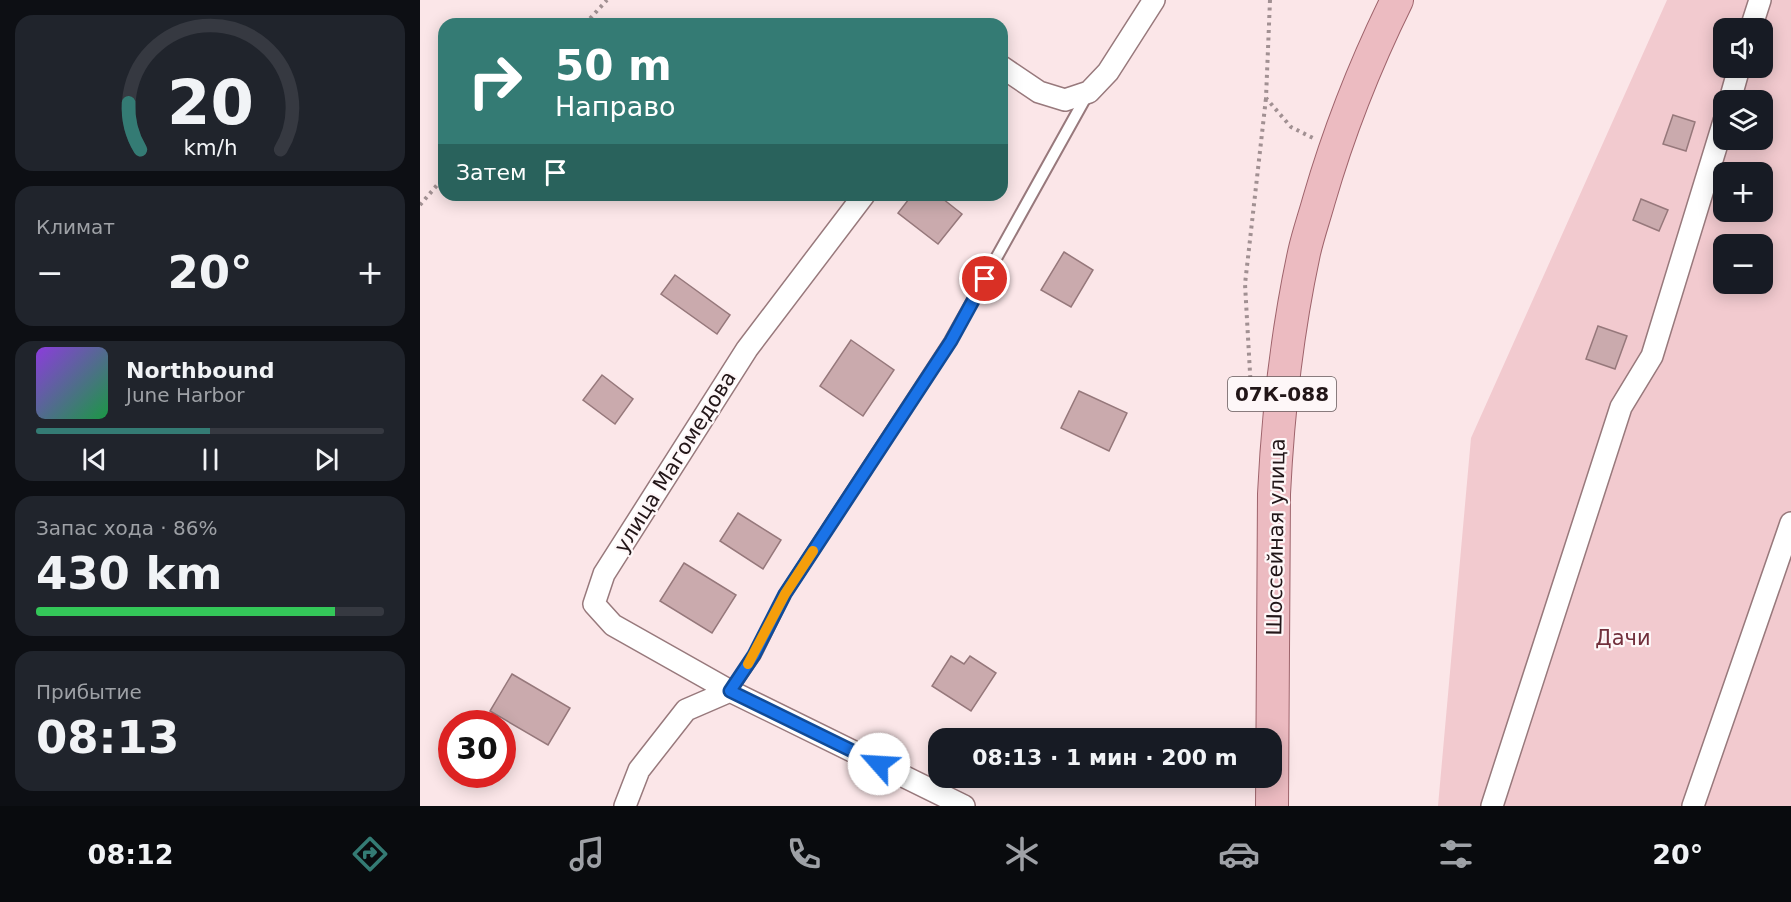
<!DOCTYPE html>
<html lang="ru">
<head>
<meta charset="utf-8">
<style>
  :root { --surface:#171b24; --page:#20242c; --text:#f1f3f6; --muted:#9ea1a6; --line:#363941; --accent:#347b74 }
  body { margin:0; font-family:"DejaVu Sans",sans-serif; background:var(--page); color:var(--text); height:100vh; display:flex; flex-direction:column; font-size:22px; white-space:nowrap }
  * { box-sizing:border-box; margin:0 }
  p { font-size:20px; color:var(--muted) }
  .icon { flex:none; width:33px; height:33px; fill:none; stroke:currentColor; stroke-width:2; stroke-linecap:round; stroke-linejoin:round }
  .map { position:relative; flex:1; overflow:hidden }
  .sheet { display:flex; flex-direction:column; gap:15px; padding:15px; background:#0d0f14; width:420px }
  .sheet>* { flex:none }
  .guide { position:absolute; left:18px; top:18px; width:570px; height:183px; border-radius:18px; box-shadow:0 3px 15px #0003; background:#347b74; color:#fff; overflow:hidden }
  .buttons { position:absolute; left:1293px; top:18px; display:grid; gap:12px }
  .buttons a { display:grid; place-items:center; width:60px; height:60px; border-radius:12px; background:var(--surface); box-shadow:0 3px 15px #0003; font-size:30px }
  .speed { position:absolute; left:18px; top:710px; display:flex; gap:12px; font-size:30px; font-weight:700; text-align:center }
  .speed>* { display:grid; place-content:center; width:78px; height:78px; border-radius:50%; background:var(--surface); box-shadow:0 3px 15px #0003; line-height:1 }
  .speed .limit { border:9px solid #d22; background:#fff; color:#111 }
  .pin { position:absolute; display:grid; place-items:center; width:51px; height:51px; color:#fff; margin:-26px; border:3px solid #fff; border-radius:50%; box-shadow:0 2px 6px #0007 }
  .me { position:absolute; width:66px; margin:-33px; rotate:296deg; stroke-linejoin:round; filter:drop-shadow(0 0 4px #0008) }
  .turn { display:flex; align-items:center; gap:21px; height:126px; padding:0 18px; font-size:27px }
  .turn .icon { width:78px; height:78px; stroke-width:2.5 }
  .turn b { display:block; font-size:42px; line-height:51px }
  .then { display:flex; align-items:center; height:57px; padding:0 18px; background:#0003; gap:12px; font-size:22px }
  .big { font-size:45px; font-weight:800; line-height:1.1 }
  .sheet .tile { flex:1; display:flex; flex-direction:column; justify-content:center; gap:9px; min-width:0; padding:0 21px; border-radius:18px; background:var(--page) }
  .sheet .dial { align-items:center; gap:0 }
  .dial svg { height:156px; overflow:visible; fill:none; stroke:var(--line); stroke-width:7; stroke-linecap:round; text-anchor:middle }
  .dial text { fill:var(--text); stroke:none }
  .song { display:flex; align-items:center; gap:18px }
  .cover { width:72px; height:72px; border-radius:9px; background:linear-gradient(135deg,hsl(270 70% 55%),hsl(140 70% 35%)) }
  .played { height:6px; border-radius:3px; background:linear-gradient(90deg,var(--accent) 50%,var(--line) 50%) }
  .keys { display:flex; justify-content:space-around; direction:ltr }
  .heat { display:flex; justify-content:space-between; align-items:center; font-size:33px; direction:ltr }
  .charge { height:9px; border-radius:4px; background:linear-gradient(90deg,#34c759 86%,var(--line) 0) }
  .trip { position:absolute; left:508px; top:728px; width:354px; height:60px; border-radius:18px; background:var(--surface); box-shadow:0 3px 15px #0003; font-weight:800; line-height:60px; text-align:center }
  .dock { display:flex; height:96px; justify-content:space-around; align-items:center; background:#090b0e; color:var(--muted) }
  .dock .icon { width:42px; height:42px }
  .dock .on { color:var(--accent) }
  .dock b { font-size:27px; color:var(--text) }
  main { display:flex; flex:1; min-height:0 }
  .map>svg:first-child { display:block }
  .green { fill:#f2cacf; fill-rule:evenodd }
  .building { fill:#caaaad; stroke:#96787b; stroke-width:1.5 }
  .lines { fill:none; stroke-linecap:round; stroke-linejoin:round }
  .service-casing { stroke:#98797c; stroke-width:14 }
  .minor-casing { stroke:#98797c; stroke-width:24 }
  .primary-casing { stroke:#9e636b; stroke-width:34 }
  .path { stroke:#a19092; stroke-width:4; stroke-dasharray:3 4.5; stroke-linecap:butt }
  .service { stroke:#fff; stroke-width:10 }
  .minor { stroke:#fff; stroke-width:21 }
  .primary { stroke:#ecbbc1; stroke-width:32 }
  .route-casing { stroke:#114b97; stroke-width:15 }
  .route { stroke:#1a73e8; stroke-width:10 }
  .slow { stroke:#f59e0b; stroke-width:10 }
  .labels { text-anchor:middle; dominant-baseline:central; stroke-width:4.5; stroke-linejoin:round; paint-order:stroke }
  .shield { fill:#fef7f8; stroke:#645a5b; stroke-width:1.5 }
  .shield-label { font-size:20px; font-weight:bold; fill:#221618 }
  .street-label { font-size:21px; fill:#221618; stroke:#fef7f8 }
  .park-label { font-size:21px; fill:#72303c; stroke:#fef7f8 }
</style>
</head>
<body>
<main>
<section class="sheet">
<div class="tile dial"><svg viewBox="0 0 100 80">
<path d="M14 69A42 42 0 1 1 86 69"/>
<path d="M14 69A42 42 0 0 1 8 45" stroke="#347b74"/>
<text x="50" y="56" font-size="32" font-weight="700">20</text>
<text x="50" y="72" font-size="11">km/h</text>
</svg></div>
<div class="tile"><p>Климат</p>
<div class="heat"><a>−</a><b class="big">20°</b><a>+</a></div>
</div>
<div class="tile">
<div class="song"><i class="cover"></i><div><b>Northbound</b><p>June Harbor</p></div></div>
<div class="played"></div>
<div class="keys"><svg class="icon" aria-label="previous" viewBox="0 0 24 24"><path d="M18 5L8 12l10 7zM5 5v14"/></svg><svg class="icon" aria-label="pause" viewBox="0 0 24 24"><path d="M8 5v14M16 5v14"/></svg><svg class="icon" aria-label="next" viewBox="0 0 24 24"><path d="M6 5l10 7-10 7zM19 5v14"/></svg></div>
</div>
<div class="tile"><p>Запас хода · 86%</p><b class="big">430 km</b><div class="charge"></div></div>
<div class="tile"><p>Прибытие</p><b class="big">08:13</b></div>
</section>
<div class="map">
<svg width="1371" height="806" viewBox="0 0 1371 806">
  <rect width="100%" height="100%" fill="#fbe6e8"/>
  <path class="green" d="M1247,0H1371V806H1018L1051,438ZM1304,28H1342V68H1304ZM1304,100H1342V140H1304ZM1304,172H1342V212H1304ZM1304,244H1342V284H1304Z"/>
  <path class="building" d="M1253,115L1275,122L1266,151L1243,144Z
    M492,195H518L542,214L518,244L478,213Z
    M1221,199L1248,210L1239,231L1213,220Z
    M644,252L673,270L651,307L621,290Z
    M255,275L310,315L297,334L241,294Z
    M1178,326L1207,336L1195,369L1166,359Z
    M431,340L474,370L443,416L400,386Z
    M182,375L213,399L195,424L163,400Z
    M659,391L707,413L689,451L641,428Z
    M318,513L361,540L343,569L300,541Z
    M264,563L316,595L292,633L240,601Z
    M531,656L544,664L550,656L576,673L551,711L512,686Z
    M92,674L150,708L128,745L70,711Z"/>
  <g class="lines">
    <defs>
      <path id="service" d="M310,691L335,655L365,594L530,341L667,95"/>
      <path id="minor" d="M1331,28L1340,0
        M582,67L619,92L645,100L669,92L688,72L734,0
        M1310,100L1319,68
        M310,691L193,625L174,604L184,574L327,349L444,195
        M205,806L219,770L266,710L310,691L544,806
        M1072,806L1201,407L1232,356L1304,121
        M1273,806L1371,523"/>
      <path id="primary" d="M852,806L854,494C858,413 867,332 884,253C888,235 894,218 899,200C919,131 945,65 977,0"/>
    </defs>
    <use href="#service" class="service-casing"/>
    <use href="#minor" class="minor-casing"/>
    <use href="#primary" class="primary-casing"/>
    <path class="path" d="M850,0L846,98L871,127L893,138
      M165,24L187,0
      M0,205L24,177
      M832,408L825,284L846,98"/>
    <use href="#service" class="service"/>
    <use href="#minor" class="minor"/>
    <use href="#primary" class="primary"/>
  </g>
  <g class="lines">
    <defs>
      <path id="route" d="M459,764L310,691L334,655L365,594L531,341L565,279"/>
    </defs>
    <use href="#route" class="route-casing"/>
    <use href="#route" class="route"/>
    <path class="slow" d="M328,664L365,594L393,551"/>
  </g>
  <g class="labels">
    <rect class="shield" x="808" y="377" width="108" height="34" rx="4.5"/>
    <g class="shield-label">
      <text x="862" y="394">07К-088</text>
    </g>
    <g class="street-label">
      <text transform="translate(255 462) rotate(-58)">улица Магомедова</text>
      <text transform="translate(856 537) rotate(-89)">Шоссейная улица</text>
    </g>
    <g class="park-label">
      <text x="1203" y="638">Дачи</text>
    </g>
  </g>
</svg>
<div class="buttons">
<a><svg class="icon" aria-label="sound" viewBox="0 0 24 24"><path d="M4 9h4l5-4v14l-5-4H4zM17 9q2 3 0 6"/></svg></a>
<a><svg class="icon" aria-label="layers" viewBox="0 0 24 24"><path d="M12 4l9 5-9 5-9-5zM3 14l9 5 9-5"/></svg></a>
<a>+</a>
<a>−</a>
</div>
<div class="speed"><div class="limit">30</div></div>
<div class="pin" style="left:565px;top:279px;background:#d93025"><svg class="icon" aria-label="arrive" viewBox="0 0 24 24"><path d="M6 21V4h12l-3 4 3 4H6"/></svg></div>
<svg class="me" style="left:459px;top:764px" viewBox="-20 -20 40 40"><circle r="19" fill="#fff"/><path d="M0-13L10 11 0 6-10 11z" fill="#1a73e8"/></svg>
<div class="trip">08:13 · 1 мин · 200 m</div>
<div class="guide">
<div class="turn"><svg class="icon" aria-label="right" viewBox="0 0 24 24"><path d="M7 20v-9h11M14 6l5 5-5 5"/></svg><div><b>50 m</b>Направо</div></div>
<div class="then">Затем<svg class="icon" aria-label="arrive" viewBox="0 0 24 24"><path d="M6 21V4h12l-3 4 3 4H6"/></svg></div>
</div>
</div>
</main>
<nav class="dock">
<b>08:12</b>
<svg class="icon on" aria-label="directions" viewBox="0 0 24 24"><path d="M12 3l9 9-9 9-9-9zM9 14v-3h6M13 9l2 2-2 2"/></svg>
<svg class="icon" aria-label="music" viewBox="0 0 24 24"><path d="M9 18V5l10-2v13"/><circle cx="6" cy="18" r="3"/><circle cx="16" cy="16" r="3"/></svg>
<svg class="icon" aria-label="phone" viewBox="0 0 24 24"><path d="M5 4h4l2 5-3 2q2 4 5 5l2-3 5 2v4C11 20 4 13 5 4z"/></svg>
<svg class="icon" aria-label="climate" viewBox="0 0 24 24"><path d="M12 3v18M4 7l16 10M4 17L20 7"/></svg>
<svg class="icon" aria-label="car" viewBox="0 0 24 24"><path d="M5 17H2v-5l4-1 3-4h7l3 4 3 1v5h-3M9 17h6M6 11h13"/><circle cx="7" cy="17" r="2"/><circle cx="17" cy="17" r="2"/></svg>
<svg class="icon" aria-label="filters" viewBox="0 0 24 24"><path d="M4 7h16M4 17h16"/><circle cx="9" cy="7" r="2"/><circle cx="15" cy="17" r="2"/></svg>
<b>20°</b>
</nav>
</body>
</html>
